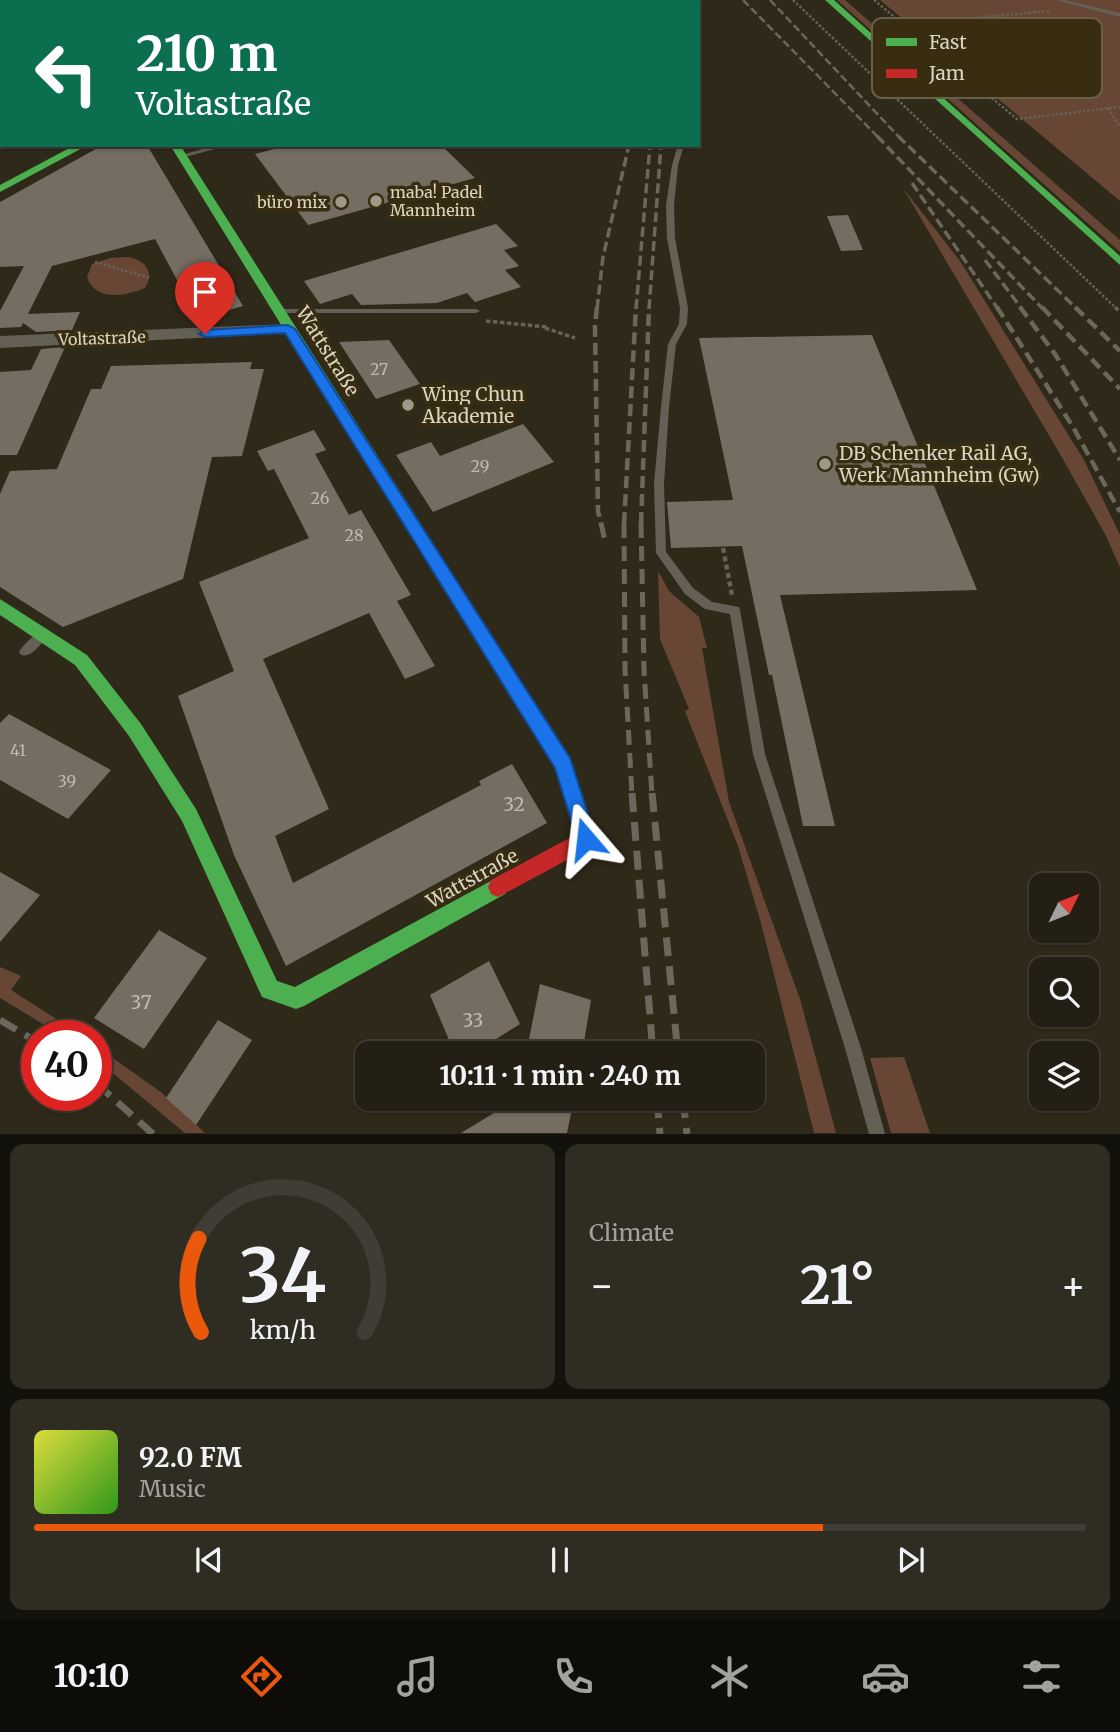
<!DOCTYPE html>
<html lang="en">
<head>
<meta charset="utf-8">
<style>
  :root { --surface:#231f14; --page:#2f2c22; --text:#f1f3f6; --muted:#a3a2a0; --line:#403d34; --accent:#ea580c }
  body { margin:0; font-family:Merriweather,serif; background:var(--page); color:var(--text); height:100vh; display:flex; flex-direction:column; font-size:26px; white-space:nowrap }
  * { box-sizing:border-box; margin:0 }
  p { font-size:23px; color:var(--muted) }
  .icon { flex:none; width:38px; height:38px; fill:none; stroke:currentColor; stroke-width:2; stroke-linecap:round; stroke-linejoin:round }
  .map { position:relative; height:1134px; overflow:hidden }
  .panel { display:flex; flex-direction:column; gap:10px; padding:10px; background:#13110b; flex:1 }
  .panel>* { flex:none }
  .hud { position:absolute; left:0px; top:0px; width:700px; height:147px; box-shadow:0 2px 5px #0004,0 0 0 2px var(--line); background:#0b6e4f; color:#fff; overflow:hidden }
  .needle { width:46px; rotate:47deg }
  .tools { position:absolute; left:1029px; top:873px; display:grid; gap:14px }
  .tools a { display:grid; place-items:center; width:70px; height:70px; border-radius:14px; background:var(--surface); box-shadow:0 2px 5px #0004,0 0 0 2px var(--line); font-size:35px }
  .speed { position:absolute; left:21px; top:1020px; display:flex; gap:14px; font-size:35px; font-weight:700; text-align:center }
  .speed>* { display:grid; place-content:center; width:91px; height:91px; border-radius:50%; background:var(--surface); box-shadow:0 2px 5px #0004,0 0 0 2px var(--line); line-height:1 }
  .speed .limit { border:10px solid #d22; background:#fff; color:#111 }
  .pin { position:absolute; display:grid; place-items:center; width:60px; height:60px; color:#fff; margin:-72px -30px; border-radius:50% 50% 50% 0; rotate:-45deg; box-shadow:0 0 7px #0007 }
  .pin .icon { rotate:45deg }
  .me { position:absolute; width:77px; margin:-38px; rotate:343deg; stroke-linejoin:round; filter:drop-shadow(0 0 5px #0008) }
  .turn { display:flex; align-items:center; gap:24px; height:147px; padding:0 21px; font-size:32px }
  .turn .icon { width:91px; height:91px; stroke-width:2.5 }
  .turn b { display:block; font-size:49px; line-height:60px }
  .big { font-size:52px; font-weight:700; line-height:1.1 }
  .panel .widget { flex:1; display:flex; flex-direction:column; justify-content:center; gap:10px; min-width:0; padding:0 24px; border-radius:14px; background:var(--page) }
  .panel .dial { align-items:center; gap:0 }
  .dial svg { height:182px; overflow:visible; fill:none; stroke:var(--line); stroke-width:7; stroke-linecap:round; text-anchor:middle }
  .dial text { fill:var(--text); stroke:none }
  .song { display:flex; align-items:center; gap:21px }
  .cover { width:84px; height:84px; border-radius:10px; background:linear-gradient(135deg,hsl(60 70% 55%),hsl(110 70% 35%)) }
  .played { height:7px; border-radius:4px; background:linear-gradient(90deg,var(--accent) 75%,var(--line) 75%) }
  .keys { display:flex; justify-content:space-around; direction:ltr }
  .heat { display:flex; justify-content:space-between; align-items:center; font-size:38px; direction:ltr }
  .panel .tiles { flex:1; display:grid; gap:10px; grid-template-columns:1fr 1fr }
  .widget:last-child { grid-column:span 2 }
  .trip { position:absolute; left:355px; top:1041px; width:410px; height:70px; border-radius:14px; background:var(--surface); box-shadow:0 2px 5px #0004,0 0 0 2px var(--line); font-weight:700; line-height:70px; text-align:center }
  .tabs { display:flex; height:112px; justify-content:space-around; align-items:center; background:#0e0c08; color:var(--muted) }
  .tabs .icon { width:49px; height:49px }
  .tabs .active { color:var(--accent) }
  .tabs b { font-size:32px; color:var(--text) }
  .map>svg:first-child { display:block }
  .green { fill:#684636 }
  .building { fill:#756d62 }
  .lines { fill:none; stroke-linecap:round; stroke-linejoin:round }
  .path-far2 { stroke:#666256; stroke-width:2.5; stroke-dasharray:2.5 2; stroke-linecap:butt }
  .path-far1 { stroke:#666256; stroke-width:3.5; stroke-dasharray:4.5 2.5; stroke-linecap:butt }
  .path { stroke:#666256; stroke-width:4.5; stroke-dasharray:5 3.5; stroke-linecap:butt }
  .lane { fill:#656056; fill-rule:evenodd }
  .street { fill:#656056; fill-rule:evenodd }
  .fast { fill:#4caf50; fill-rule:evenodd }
  .jam { fill:#c62828; fill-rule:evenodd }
  .rail-far4 { stroke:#6b675c; stroke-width:2.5; stroke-dasharray:8 3.5; stroke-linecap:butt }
  .rail-far3 { stroke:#6b675c; stroke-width:3.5; stroke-dasharray:10 4.5; stroke-linecap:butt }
  .rail-far2 { stroke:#6b675c; stroke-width:4.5; stroke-dasharray:12 6; stroke-linecap:butt }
  .rail-far1 { stroke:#6b675c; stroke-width:5; stroke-dasharray:15 8; stroke-linecap:butt }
  .rail { stroke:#6b675c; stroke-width:7; stroke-dasharray:19 10; stroke-linecap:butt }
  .route { fill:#1a73e8; stroke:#114b97; stroke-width:2 }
  .poi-dot { fill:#9f9888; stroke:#382d11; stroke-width:2.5 }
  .labels { text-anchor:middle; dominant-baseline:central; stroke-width:7; stroke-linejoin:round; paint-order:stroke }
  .far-poi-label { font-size:16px; fill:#dbd4c4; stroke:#382d11; text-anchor:start }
  .far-street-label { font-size:16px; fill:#dbd4c4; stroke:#382d11 }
  .number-label { font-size:16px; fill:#c2baac }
  .street-label { font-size:19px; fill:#dbd4c4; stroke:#382d11 }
  .poi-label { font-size:19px; fill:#dbd4c4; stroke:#382d11; text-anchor:start }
  .near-number-label { font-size:19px; fill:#c2baac }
  .key { fill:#382d11; stroke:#695f47; stroke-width:2 }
  .key-label { font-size:19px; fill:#dbd4c4 }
</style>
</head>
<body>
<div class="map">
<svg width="1120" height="1134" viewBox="0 0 1120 1134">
  <rect width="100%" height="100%" fill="#2f291a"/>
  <path class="green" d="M837,0H845L1120,240V252Z
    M880,0H1120V201Z
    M903,188L960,261L1084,460L1120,535V567L1105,534L1060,454Z
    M127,257C145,259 155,272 145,288C126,296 95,302 87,277L92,264L110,258Z
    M658,571L669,591L699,617L707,648H702L729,802L800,999L836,1133H814L761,923L738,846L685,711L689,709L660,639Z
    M0,967L21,976L11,990L83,1036H63L0,998Z
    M96,1046L162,1093L205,1133H185L96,1059Z
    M904,1057L930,1133H891L870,1058Z"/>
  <path class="building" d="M103,145H147L243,306L198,319L155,239L52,266L28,314L80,312L72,330L36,332L23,323L21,327L0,328V311L24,266L0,267V202Z
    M290,145H441L475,178L308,225L255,154Z
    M848,215L863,250L841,251L827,216Z
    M496,224L518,246L504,250L519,266L505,270L521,287L475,302L467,293L437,303L361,305L352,294L320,304L304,281Z
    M872,335L977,590L780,595L835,826H803L772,675H769L742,546L671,548L667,502L733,500L699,338Z
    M389,340L420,384L376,399L339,342Z
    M65,347L17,455H0V372L31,370L41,349Z
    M252,362L250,369H264L242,456L212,457L183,579L63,627L0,587V494L10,471L57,469L91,389H101L111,366Z
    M523,424L554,462L433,512L396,455L431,442L440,456Z
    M314,430L326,450L315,454L349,515L361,510L411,595L397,601L435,666L405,679L369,613L263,659L329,809L275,836L293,883L481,785L479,781L512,764L547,823L286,966L234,855L178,696L234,671L199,582L309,538L274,469L268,471L257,451Z
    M9,714L111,770L68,819L0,780V723Z
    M0,872L40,895L0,942Z
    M159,930L207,958L144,1049L94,1018Z
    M489,961L520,1024L472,1054H455L430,995Z
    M540,984L591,1000L582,1054H526Z
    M218,1020L252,1040L196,1125L166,1098Z
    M517,1099H574L567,1133H461Z"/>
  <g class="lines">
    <path class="path-far2" d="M793,0L1117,309
      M874,0L1017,119L1120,107
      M903,24L1051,11
      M1108,108L1120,127
      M95,262L150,278"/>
    <path class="path-far1" d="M1115,307L1120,312
      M486,321L548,327
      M545,328L575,338"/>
    <path class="path" d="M723,548L732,595"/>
    <path class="lane" d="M553,0H559V2H554Z
      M685,0H691V2H685Z
      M1056,0H1065L1120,13V17Z
      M678,145H684L678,165L674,205L675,238L688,308L687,324L676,344L669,407L664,484L666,552L693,588L712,602L739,607L740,610L765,754L861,1048L885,1134H869L845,1048L753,754L730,614L705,609L685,594L656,553L654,484L661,407L668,344L679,324L680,308L667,238L666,205L672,165Z
      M213,146L216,148L215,149L181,158L178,156Z
      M275,309H476L480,311L476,313H275Z
      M41,632L45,634L47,637L45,640C38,646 31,658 21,655L19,652C23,645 33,635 41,632Z"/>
    <path class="street" d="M288,324L294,325L297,329L294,333L0,348V336Z"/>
    <path class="fast" d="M60,0H71L73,2H62Z
      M825,0H834L1120,256V265Z
      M75,145H88L0,192V185Z
      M170,145H180L473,606L475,611L473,616H461Z
      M0,599L87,655L141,724L196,809L277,981L295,987L498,877L505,880L508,887L505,894L304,1006L296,1009L262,997L182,821L129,736L75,665L0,615Z"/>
    <path class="jam" d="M467,604L473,606L570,759L596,839L593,846L498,897L491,894L488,887L491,880L575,835L555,768L459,611L461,606Z"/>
    <path class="rail-far4" d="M743,0L879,138
      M770,0L900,138"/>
    <path class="rail-far3" d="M877,136L1043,309
      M898,136L1077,309
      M912,183L998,309
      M985,260L1022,309
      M597,309L603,257L629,145
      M636,309L650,145
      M649,309L661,145"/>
    <path class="rail-far2" d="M597,307L595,326L598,511L601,524
      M997,307L1073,427L1120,512
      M1020,307L1055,354L1120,460
      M1042,307L1120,389
      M1075,307L1120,351
      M624,524L636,307
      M641,524L649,307"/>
    <path class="rail-far1" d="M601,523L605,541
      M624,523L625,669L632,795
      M641,523L644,670L652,795"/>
    <path class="rail" d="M632,793L653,1054
      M652,793L678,1054
      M0,1020L37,1042
      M96,1083L153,1134
      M657,1099L660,1134
      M683,1099L687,1134"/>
  </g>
  <path class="route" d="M288,325L295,329L570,758L596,839L593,846L586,849L579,846L555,768L285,333L205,337L199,334L205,330Z"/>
  <g class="poi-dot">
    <circle cx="376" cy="201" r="7"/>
    <circle cx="341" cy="202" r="7"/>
    <circle cx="408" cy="405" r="7"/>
    <circle cx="825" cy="464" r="7"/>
  </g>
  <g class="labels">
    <g class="far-poi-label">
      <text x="390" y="192">maba! Padel<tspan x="390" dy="18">Mannheim</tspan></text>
      <text x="327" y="202" text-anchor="end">büro mix</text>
    </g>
    <g class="far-street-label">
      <text transform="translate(102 338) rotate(-2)">Voltastraße</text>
    </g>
    <g class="number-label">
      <text x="379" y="369">27</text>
      <text x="480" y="466">29</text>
      <text x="320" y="498">26</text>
      <text x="354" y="535">28</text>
      <text x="18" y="750">41</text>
      <text x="67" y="781">39</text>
    </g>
    <g class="street-label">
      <text transform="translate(328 351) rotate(58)">Wattstraße</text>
      <text transform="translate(472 878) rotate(-29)">Wattstraße</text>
    </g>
    <g class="poi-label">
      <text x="422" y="394">Wing Chun<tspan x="422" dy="22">Akademie</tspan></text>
      <text x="839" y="453">DB Schenker Rail AG,<tspan x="839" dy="22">Werk Mannheim (Gw)</tspan></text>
    </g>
    <g class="near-number-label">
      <text x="514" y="804">32</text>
      <text x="141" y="1002">37</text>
      <text x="473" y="1020">33</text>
    </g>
  </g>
  <rect x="872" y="18" width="230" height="80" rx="10" class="key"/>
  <rect x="886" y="38" width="31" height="8" fill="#4caf50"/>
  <rect x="886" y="69" width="31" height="9" fill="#c62828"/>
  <g class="key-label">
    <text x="929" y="49">Fast</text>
    <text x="929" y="80">Jam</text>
  </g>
</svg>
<div class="tools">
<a><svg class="needle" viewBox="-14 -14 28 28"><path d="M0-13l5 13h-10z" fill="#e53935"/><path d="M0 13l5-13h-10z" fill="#a3a2a0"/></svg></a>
<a><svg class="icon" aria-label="search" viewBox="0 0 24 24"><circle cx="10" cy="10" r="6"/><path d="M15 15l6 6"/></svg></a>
<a><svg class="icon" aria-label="layers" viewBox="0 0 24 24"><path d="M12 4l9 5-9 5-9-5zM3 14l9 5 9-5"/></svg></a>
</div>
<div class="speed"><div class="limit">40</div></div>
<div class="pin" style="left:205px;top:334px;background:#d93025"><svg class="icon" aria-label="arrive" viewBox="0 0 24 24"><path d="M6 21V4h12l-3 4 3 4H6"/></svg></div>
<svg class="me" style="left:586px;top:839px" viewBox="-20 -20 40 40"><path d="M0-17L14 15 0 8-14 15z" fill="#1a73e8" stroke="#fff" stroke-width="4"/></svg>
<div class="trip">10:11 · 1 min · 240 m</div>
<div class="hud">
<div class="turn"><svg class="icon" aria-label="left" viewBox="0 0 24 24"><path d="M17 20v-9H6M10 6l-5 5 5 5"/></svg><div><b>210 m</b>Voltastraße</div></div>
</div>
</div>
<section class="panel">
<div class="tiles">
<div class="widget dial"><svg viewBox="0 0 100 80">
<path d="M14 69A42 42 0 1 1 86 69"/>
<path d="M14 69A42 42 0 0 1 13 28" stroke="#ea580c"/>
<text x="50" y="56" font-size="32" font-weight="700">34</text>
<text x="50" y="72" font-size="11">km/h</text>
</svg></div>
<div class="widget"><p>Climate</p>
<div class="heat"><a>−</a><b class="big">21°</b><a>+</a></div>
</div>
<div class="widget">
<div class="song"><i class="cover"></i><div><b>92.0 FM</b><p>Music</p></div></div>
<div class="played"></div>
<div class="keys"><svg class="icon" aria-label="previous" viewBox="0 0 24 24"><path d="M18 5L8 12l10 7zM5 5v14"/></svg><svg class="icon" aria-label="pause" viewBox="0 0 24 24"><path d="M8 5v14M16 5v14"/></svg><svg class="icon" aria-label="next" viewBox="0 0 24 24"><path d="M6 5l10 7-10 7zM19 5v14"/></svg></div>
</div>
</div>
</section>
<nav class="tabs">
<b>10:10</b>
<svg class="icon active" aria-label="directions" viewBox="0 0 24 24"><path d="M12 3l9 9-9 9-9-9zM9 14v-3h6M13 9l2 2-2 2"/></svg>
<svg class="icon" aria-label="music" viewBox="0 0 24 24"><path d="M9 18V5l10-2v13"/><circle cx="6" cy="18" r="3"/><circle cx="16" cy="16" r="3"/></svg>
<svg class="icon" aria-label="phone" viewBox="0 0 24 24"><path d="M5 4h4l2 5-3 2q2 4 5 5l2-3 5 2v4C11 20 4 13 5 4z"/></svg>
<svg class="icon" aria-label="climate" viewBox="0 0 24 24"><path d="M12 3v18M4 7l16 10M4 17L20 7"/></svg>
<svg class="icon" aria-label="car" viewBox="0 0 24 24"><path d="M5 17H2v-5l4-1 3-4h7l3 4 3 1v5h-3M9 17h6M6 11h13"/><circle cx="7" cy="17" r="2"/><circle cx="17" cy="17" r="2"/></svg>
<svg class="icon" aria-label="filters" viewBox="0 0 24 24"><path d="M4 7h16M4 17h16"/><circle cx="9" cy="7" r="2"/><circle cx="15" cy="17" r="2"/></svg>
</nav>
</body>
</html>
